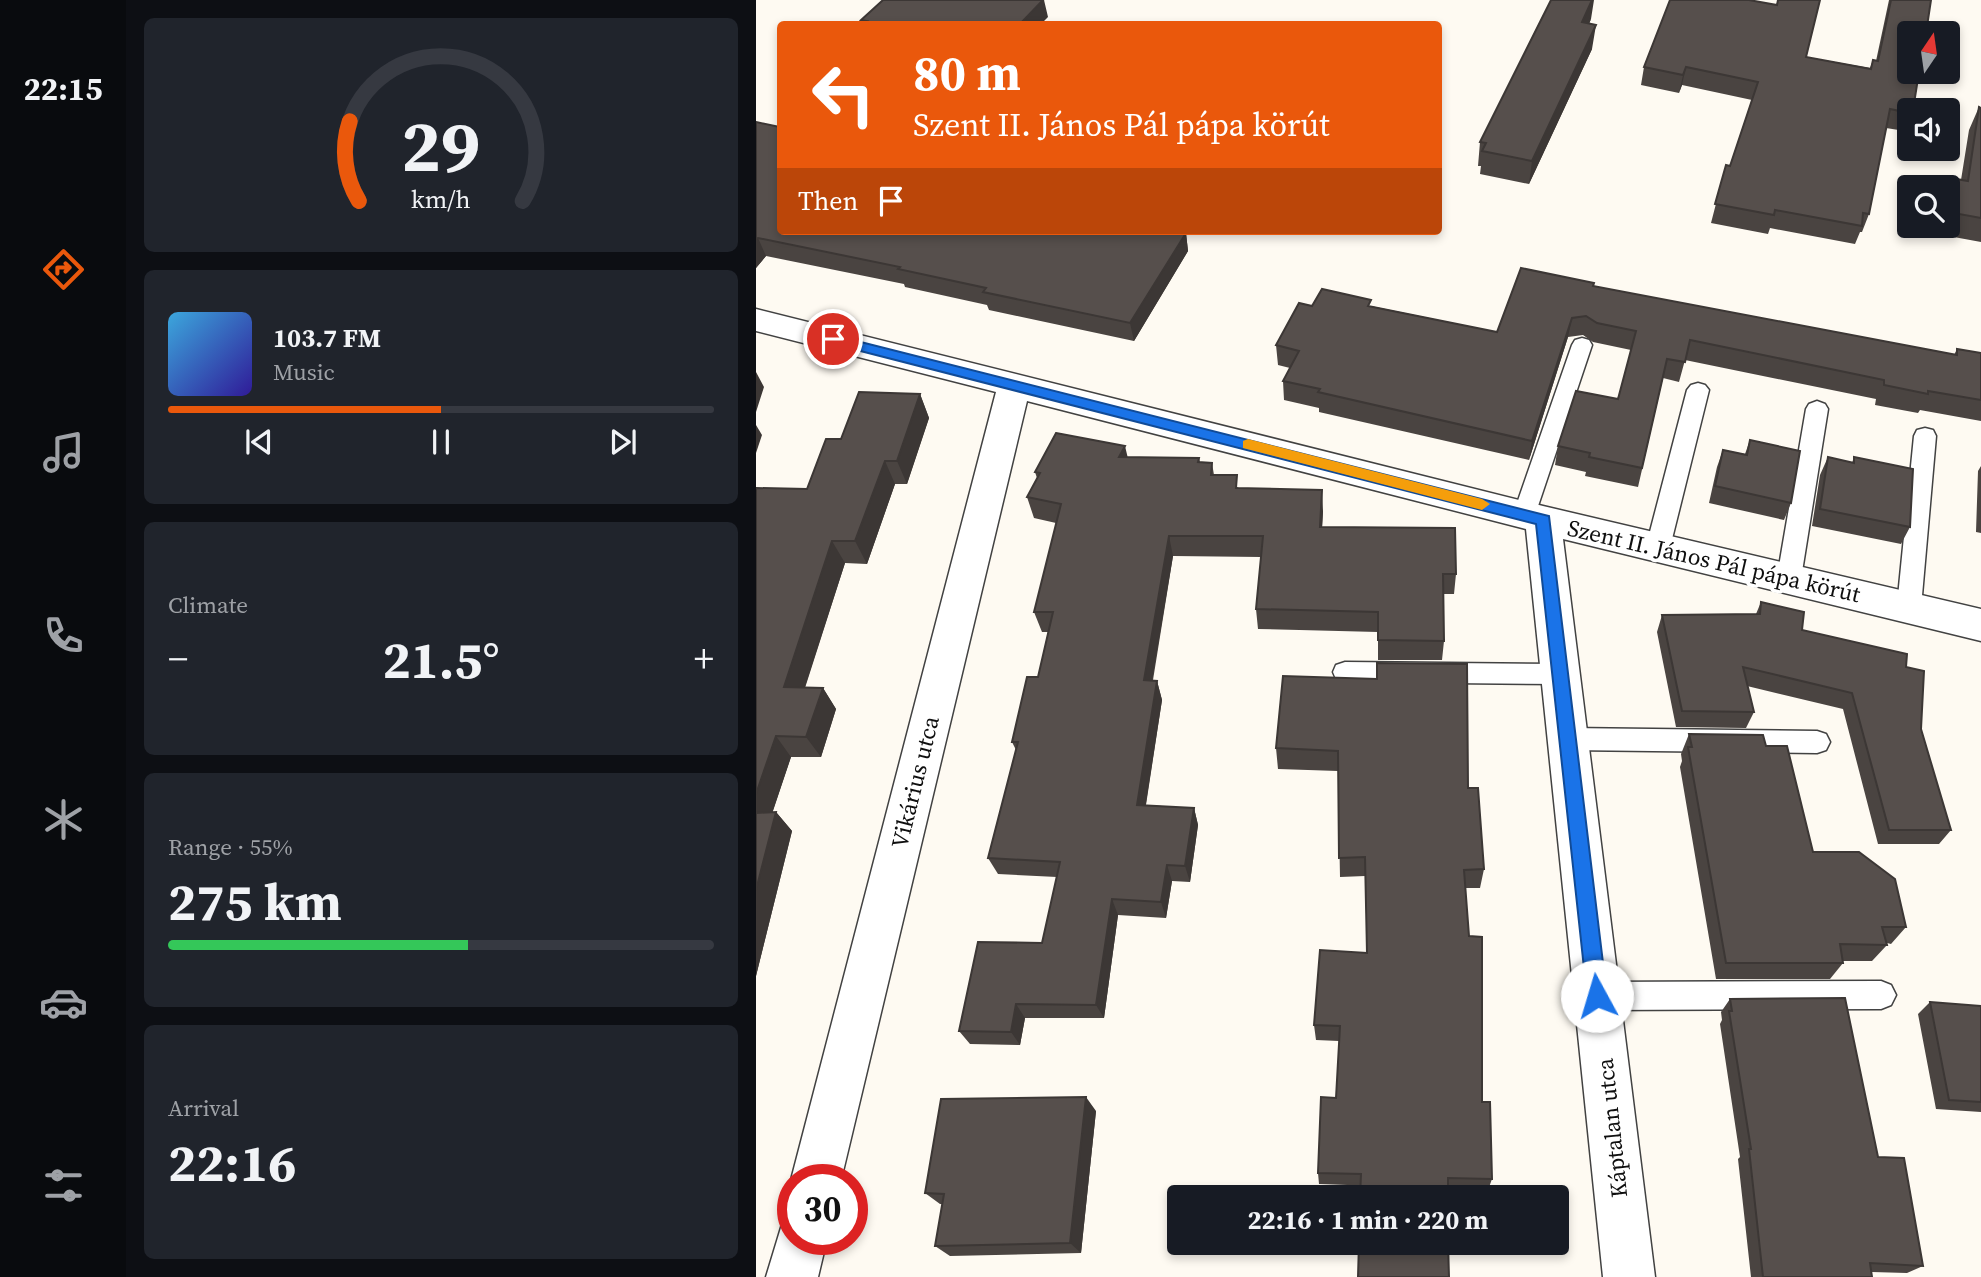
<!DOCTYPE html>
<html lang="en">
<head>
<meta charset="utf-8">
<style>
  :root { --surface:#171b24; --page:#20242c; --text:#f1f3f6; --muted:#9ea1a6; --line:#363941; --accent:#ea580c }
  body { margin:0; font-family:"Source Serif 4",serif; background:var(--page); color:var(--text); height:100vh; display:flex; flex-direction:column; font-size:26px; white-space:nowrap }
  * { box-sizing:border-box; margin:0 }
  p { font-size:23px; color:var(--muted) }
  .icon { flex:none; width:38px; height:38px; fill:none; stroke:currentColor; stroke-width:2; stroke-linecap:round; stroke-linejoin:round }
  .map { position:relative; flex:1; overflow:hidden }
  .side { display:flex; flex-direction:column; gap:18px; padding:18px; background:#0d0f14; width:630px }
  .side>* { flex:none }
  .guide { position:absolute; left:21px; top:21px; width:665px; height:214px; border-radius:7px; box-shadow:0 4px 10px #0003; background:#ea580c; color:#fff; overflow:hidden }
  .needle { width:46px; rotate:13deg }
  .fabs { position:absolute; left:1141px; top:21px; display:grid; gap:14px }
  .fabs a { display:grid; place-items:center; width:63px; height:63px; border-radius:7px; background:var(--surface); box-shadow:0 4px 10px #0003; font-size:35px }
  .speed { position:absolute; left:21px; top:1164px; display:flex; gap:14px; font-size:35px; font-weight:700; text-align:center }
  .speed>* { display:grid; place-content:center; width:91px; height:91px; border-radius:50%; background:var(--surface); box-shadow:0 4px 10px #0003; line-height:1 }
  .speed .limit { border:10px solid #d22; background:#fff; color:#111 }
  .pin { position:absolute; display:grid; place-items:center; width:60px; height:60px; color:#fff; margin:-30px; border:4px solid #fff; border-radius:50%; box-shadow:0 2px 7px #0007 }
  .me { position:absolute; width:77px; margin:-38px; rotate:354deg; stroke-linejoin:round; filter:drop-shadow(0 0 5px #0008) }
  .turn { display:flex; align-items:center; gap:24px; height:147px; padding:0 21px; font-size:32px }
  .turn .icon { width:91px; height:91px; stroke-width:2.5 }
  .turn b { display:block; font-size:49px; line-height:60px }
  .then { display:flex; align-items:center; height:66px; padding:0 21px; background:#0003; gap:14px; font-size:26px }
  .big { font-size:52px; font-weight:700; line-height:1.1 }
  .side .tile { flex:1; display:flex; flex-direction:column; justify-content:center; gap:10px; min-width:0; padding:0 24px; border-radius:10px; background:var(--page) }
  .side .dial { align-items:center; gap:0 }
  .dial svg { height:182px; overflow:visible; fill:none; stroke:var(--line); stroke-width:7; stroke-linecap:round; text-anchor:middle }
  .dial text { fill:var(--text); stroke:none }
  .song { display:flex; align-items:center; gap:21px }
  .cover { width:84px; height:84px; border-radius:10px; background:linear-gradient(135deg,hsl(200 70% 55%),hsl(250 70% 35%)) }
  .played { height:7px; border-radius:4px; background:linear-gradient(90deg,var(--accent) 50%,var(--line) 50%) }
  .keys { display:flex; justify-content:space-around; direction:ltr }
  .heat { display:flex; justify-content:space-between; align-items:center; font-size:38px; direction:ltr }
  .charge { height:10px; border-radius:5px; background:linear-gradient(90deg,#34c759 55%,var(--line) 0) }
  .trip { position:absolute; left:411px; top:1185px; width:402px; height:70px; border-radius:7px; background:var(--surface); box-shadow:0 4px 10px #0003; font-weight:700; line-height:70px; text-align:center }
  main { display:flex; flex:1; min-height:0 }
  .tab-bar { display:flex; flex-direction:column; width:126px; justify-content:space-around; align-items:center; background:#090b0e; color:var(--muted) }
  .tab-bar .icon { width:49px; height:49px }
  .tab-bar .active { color:var(--accent) }
  .tab-bar b { font-size:32px; color:var(--text) }
  .map>svg:first-child { display:block }
  .lines { fill:none; stroke-linecap:round; stroke-linejoin:round }
  .lane-casing { stroke:#424242; stroke-width:3 }
  .street-casing { stroke:#424242; stroke-width:3 }
  .lane { fill:#fff; fill-rule:evenodd }
  .street { fill:#fff; fill-rule:evenodd }
  .wall { fill:#4a4441 }
  .shaded-wall { fill:#3c3735 }
  .building { fill:#564f4c; stroke:#3c3735; stroke-width:2 }
  .route { fill:#1a73e8; stroke:#114b97; stroke-width:2 }
  .slow { fill:#f59e0b }
  .labels { text-anchor:middle; dominant-baseline:central; stroke-width:7; stroke-linejoin:round; paint-order:stroke }
  .street-label { font-size:23px; fill:#0f0f0f; stroke:#fff }
</style>
</head>
<body>
<main>
<nav class="tab-bar">
<b>22:15</b>
<svg class="icon active" aria-label="directions" viewBox="0 0 24 24"><path d="M12 3l9 9-9 9-9-9zM9 14v-3h6M13 9l2 2-2 2"/></svg>
<svg class="icon" aria-label="music" viewBox="0 0 24 24"><path d="M9 18V5l10-2v13"/><circle cx="6" cy="18" r="3"/><circle cx="16" cy="16" r="3"/></svg>
<svg class="icon" aria-label="phone" viewBox="0 0 24 24"><path d="M5 4h4l2 5-3 2q2 4 5 5l2-3 5 2v4C11 20 4 13 5 4z"/></svg>
<svg class="icon" aria-label="climate" viewBox="0 0 24 24"><path d="M12 3v18M4 7l16 10M4 17L20 7"/></svg>
<svg class="icon" aria-label="car" viewBox="0 0 24 24"><path d="M5 17H2v-5l4-1 3-4h7l3 4 3 1v5h-3M9 17h6M6 11h13"/><circle cx="7" cy="17" r="2"/><circle cx="17" cy="17" r="2"/></svg>
<svg class="icon" aria-label="filters" viewBox="0 0 24 24"><path d="M4 7h16M4 17h16"/><circle cx="9" cy="7" r="2"/><circle cx="15" cy="17" r="2"/></svg>
</nav>
<section class="side">
<div class="tile dial"><svg viewBox="0 0 100 80">
<path d="M14 69A42 42 0 1 1 86 69"/>
<path d="M14 69A42 42 0 0 1 10 34" stroke="#ea580c"/>
<text x="50" y="56" font-size="32" font-weight="700">29</text>
<text x="50" y="72" font-size="11">km/h</text>
</svg></div>
<div class="tile">
<div class="song"><i class="cover"></i><div><b>103.7 FM</b><p>Music</p></div></div>
<div class="played"></div>
<div class="keys"><svg class="icon" aria-label="previous" viewBox="0 0 24 24"><path d="M18 5L8 12l10 7zM5 5v14"/></svg><svg class="icon" aria-label="pause" viewBox="0 0 24 24"><path d="M8 5v14M16 5v14"/></svg><svg class="icon" aria-label="next" viewBox="0 0 24 24"><path d="M6 5l10 7-10 7zM19 5v14"/></svg></div>
</div>
<div class="tile"><p>Climate</p>
<div class="heat"><a>−</a><b class="big">21.5°</b><a>+</a></div>
</div>
<div class="tile"><p>Range · 55%</p><b class="big">275 km</b><div class="charge"></div></div>
<div class="tile"><p>Arrival</p><b class="big">22:16</b></div>
</section>
<div class="map">
<svg width="1225" height="1277" viewBox="0 0 1225 1277">
  <rect width="100%" height="100%" fill="#fefaf2"/>
  <g class="lines">
    <defs>
      <path id="lane" d="M826,338L833,340L836,345L779,515L776,521L768,524L760,521L757,515L816,345L819,340Z
        M942,383L949,385L953,390L914,547L910,553L902,556L894,553L890,547L931,390L935,385Z
        M1061,401L1069,404L1072,409L1045,578L1041,585L1033,587L1025,585L1021,578L1050,409L1053,404Z
        M1169,428L1177,430L1180,436L1165,607L1162,614L1153,617L1144,614L1141,607L1158,436L1161,430Z
        M589,662L805,664L814,667L817,674L814,681L805,684L589,682L580,679L577,672L580,665Z
        M812,728L1061,731L1070,734L1074,742L1070,750L1061,753L812,750L803,747L799,739L803,731Z
        M1125,981L1135,985L1140,995L1135,1005L1125,1009L841,1010L831,1006L826,996L831,986L841,982Z"/>
      <path id="street" d="M0,309L787,506L1225,609V641L807,539L899,1277H847L770,529L271,401L85,1180H37V1184L35,1180L240,392L0,331Z
        M37,1217V1239H71L62,1277H10L27,1221Z"/>
    </defs>
    <use href="#lane" class="lane-casing"/>
    <use href="#street" class="street-casing"/>
    <use href="#lane" class="lane"/>
    <use href="#street" class="street"/>
  </g>
  <path class="wall" d="M1133,0H1175L1153,110V120L1149,131L1130,128L1113,214L1106,232H1104L1099,244L1014,228L1012,234L955,223L970,165L974,166L996,100L926,85L923,93L885,85L888,67L1050,57L1114,68L1117,60L1120,61Z
    M835,19L833,24L836,49L773,184L724,174L725,166H722L724,142Z
    M1223,107L1225,108V242L1176,233L1177,226H1192V187H1185L1189,177L1205,180L1213,130Z
    M0,122L24,231L430,233L432,251L378,341L233,310L231,305L149,287L148,284L10,256L0,268Z
    M838,286L1198,355L1201,349L1225,353V421L1164,410L1162,413L1119,405L1120,399L929,360L923,382L907,378L882,487L829,476L830,472L799,465L802,446L862,399L875,350L837,342L827,335L812,337L773,460L563,412V408L528,400L527,381L534,368L522,365L520,345L556,306H615L741,332Z
    M164,394L173,418L151,484H139L111,564L89,563L49,688H67L80,709L65,757H35L16,813L20,812L36,831L0,976V488L51,489L85,439Z
    M994,440L1035,503L1028,520L953,503L961,467L967,450L989,454Z
    M372,457L443,458L444,462L456,463L458,475L483,488L567,511L566,527L700,574L698,594H687L688,641L686,660H622V632L502,629L500,609L505,557L417,556L397,680L401,681L406,700L390,805L438,808L442,825L434,882L416,881L410,918L362,915L348,1018H269L264,1045L214,1044L203,1031L286,943L301,877L242,874L232,858L260,750L256,742L282,677L292,632H286L278,612L300,523L278,518L271,497L281,478L279,472Z
    M1072,457L1096,463L1098,457L1154,527L1145,544L1056,526L1064,475Z
    M1225,466V533L1220,532L1222,471Z
    M1005,602L1046,630L1150,667L1165,729L1195,830L1183,844H1122L1087,709L991,686L998,712L990,728L920,727L901,632L906,615L1000,614Z
    M527,676L712,788L728,869L724,888H709L726,1102L736,1179L732,1190L563,1184L562,1173L580,1098L583,1041L560,1040L558,1025L611,953L609,876L584,877L582,771L522,769L520,748Z
    M933,734L1010,746L1057,852L1150,927L1135,944L1131,943V945L1116,961H1087V963L1074,979H960L924,767L926,761L925,754Z
    M974,999L1122,1157L1167,1266L1151,1273L1116,1272V1277H995L982,1159L984,1157L964,1024L966,1020L965,1012Z
    M1174,1002L1225,1006V1112L1180,1109L1162,1014Z
    M340,1111L325,1253L194,1256L179,1246L186,1204H184L169,1193Z"/>
  <path class="shaded-wall" d="M287,0H288L292,17L285,24H264Z
    M836,0H838L835,19L823,46L826,22Z
    M840,25L836,49L773,184L776,161Z
    M930,67L926,85L923,93L927,75Z
    M430,233L432,251L378,341L374,323Z
    M2,238L10,256L0,268V239Z
    M816,318L812,337L773,460L776,441Z
    M0,372L8,387L0,412Z
    M164,394L173,418L151,484L141,461Z
    M0,425L6,435L0,453Z
    M369,446L374,467L363,457Z
    M129,461L139,484L111,564L99,541Z
    M566,490L567,511L565,548L564,527Z
    M413,536L417,556L393,699L388,680Z
    M76,541L89,563L42,708L28,687Z
    M401,681L406,700L387,822L381,805Z
    M67,688L80,709L65,757L50,737Z
    M20,736L35,757L10,832L0,821V794Z
    M438,808L442,825L434,882L429,866Z
    M20,812L36,831L0,976V890Z
    M411,865L416,881L410,918L405,902Z
    M356,899L362,915L348,1018L340,1005Z
    M260,1004L269,1018L264,1045L255,1032Z
    M330,1097L340,1111L325,1253L314,1243Z"/>
  <path class="building" d="M127,0H287L264,24H107L111,21L105,20Z
    M795,0H836L826,22L840,25L776,161L726,151L730,143L724,142Z
    M914,0H993L1021,5L1022,0H1064L1050,57L1115,69L1117,60L1122,61L1135,0H1175L1170,33H1153V72H1163L1157,110H1153V113L1134,109L1113,214L1107,213L1106,226L1019,210L1018,215L959,204L970,165L974,166L1002,82L930,67L927,75L888,67Z
    M1223,107L1225,108V218L1192,212V187H1188L1189,177L1212,181Z
    M0,122L24,127V231H421L430,233L374,323L227,292L230,288L142,269L144,267L2,238L0,239Z
    M765,268L838,283L837,286L1201,355V349L1225,353V400L1172,391V394L1128,385V380L934,340L929,362L911,359L886,468L833,457L834,453L802,446L820,391L862,399L880,331L841,323L830,316L816,318L776,441L562,392L564,389L527,381L543,351L520,345L543,303L556,306L566,289L615,300L612,306L741,332Z
    M103,392L164,394L141,461H129L99,541H76L28,687L67,688L50,737L20,736L0,794V488L51,489L70,439H85Z
    M300,433L369,446L363,457L443,458L442,462L456,463L455,475H481L480,488L566,490L564,527L699,528L700,574H687L688,641L622,640V612L500,609L507,536H413L388,680L401,681L381,805L438,808L429,866L411,865L405,902L356,899L340,1005L260,1004L255,1032L203,1031L222,942L286,943L304,862L232,858L262,742H256L271,677H282L297,612H278L305,504L271,497L284,473L279,472Z
    M994,440L1044,451L1035,503L959,486L967,450L991,455Z
    M1072,457L1098,463V457L1157,469L1154,527L1064,509Z
    M1005,602L1048,612L1046,630L1151,654L1150,667L1168,671L1165,729L1195,830H1133L1096,693L987,667L998,712L926,711L906,615L1004,614Z
    M621,663L711,664L712,788H722L728,869L708,870L713,936L726,937V1102H734L736,1179L692,1178V1197H604L605,1174L562,1173L565,1097L580,1098L584,1026L558,1025L564,950L611,953L609,857L583,858L582,751L520,748L527,676L621,679Z
    M933,734L1007,735L1010,746H1031L1057,852H1103L1139,879L1150,927H1126L1131,945L1084,944L1087,963H970L932,747H936Z
    M20,812L0,890V813Z
    M1089,998L1122,1157L1148,1158L1167,1266L1114,1263L1116,1277H1007L993,1149H995L973,1011H976L974,999Z
    M1174,1002L1225,1006V1102L1193,1100Z
    M330,1097L314,1243L179,1246L188,1194L169,1193L185,1099Z
    M603,1242H692L693,1277H602Z"/>
  <path class="route" d="M77,335L793,516L851,996L848,1003L841,1005L834,1003L831,996L780,524L73,343V336Z"/>
  <path class="slow" d="M492,439L726,499L734,504L726,510L487,448V441Z"/>
  <g class="labels">
    <g class="street-label">
      <text transform="translate(958 561) rotate(13)">Szent II. János Pál pápa körút</text>
      <text transform="translate(159 782) rotate(-76)">Vikárius utca</text>
      <text transform="translate(856 1128) rotate(-96)">Káptalan utca</text>
    </g>
  </g>
</svg>
<div class="fabs">
<a><svg class="needle" viewBox="-14 -14 28 28"><path d="M0-13l5 13h-10z" fill="#e53935"/><path d="M0 13l5-13h-10z" fill="#9ea1a6"/></svg></a>
<a><svg class="icon" aria-label="sound" viewBox="0 0 24 24"><path d="M4 9h4l5-4v14l-5-4H4zM17 9q2 3 0 6"/></svg></a>
<a><svg class="icon" aria-label="search" viewBox="0 0 24 24"><circle cx="10" cy="10" r="6"/><path d="M15 15l6 6"/></svg></a>
</div>
<div class="speed"><div class="limit">30</div></div>
<div class="pin" style="left:77px;top:339px;background:#d93025"><svg class="icon" aria-label="arrive" viewBox="0 0 24 24"><path d="M6 21V4h12l-3 4 3 4H6"/></svg></div>
<svg class="me" style="left:841px;top:996px" viewBox="-20 -20 40 40"><circle r="19" fill="#fff"/><path d="M0-13L10 11 0 6-10 11z" fill="#1a73e8"/></svg>
<div class="trip">22:16 · 1 min · 220 m</div>
<div class="guide">
<div class="turn"><svg class="icon" aria-label="left" viewBox="0 0 24 24"><path d="M17 20v-9H6M10 6l-5 5 5 5"/></svg><div><b>80 m</b>Szent II. János Pál pápa körút</div></div>
<div class="then">Then<svg class="icon" aria-label="arrive" viewBox="0 0 24 24"><path d="M6 21V4h12l-3 4 3 4H6"/></svg></div>
</div>
</div>
</main>
</body>
</html>
